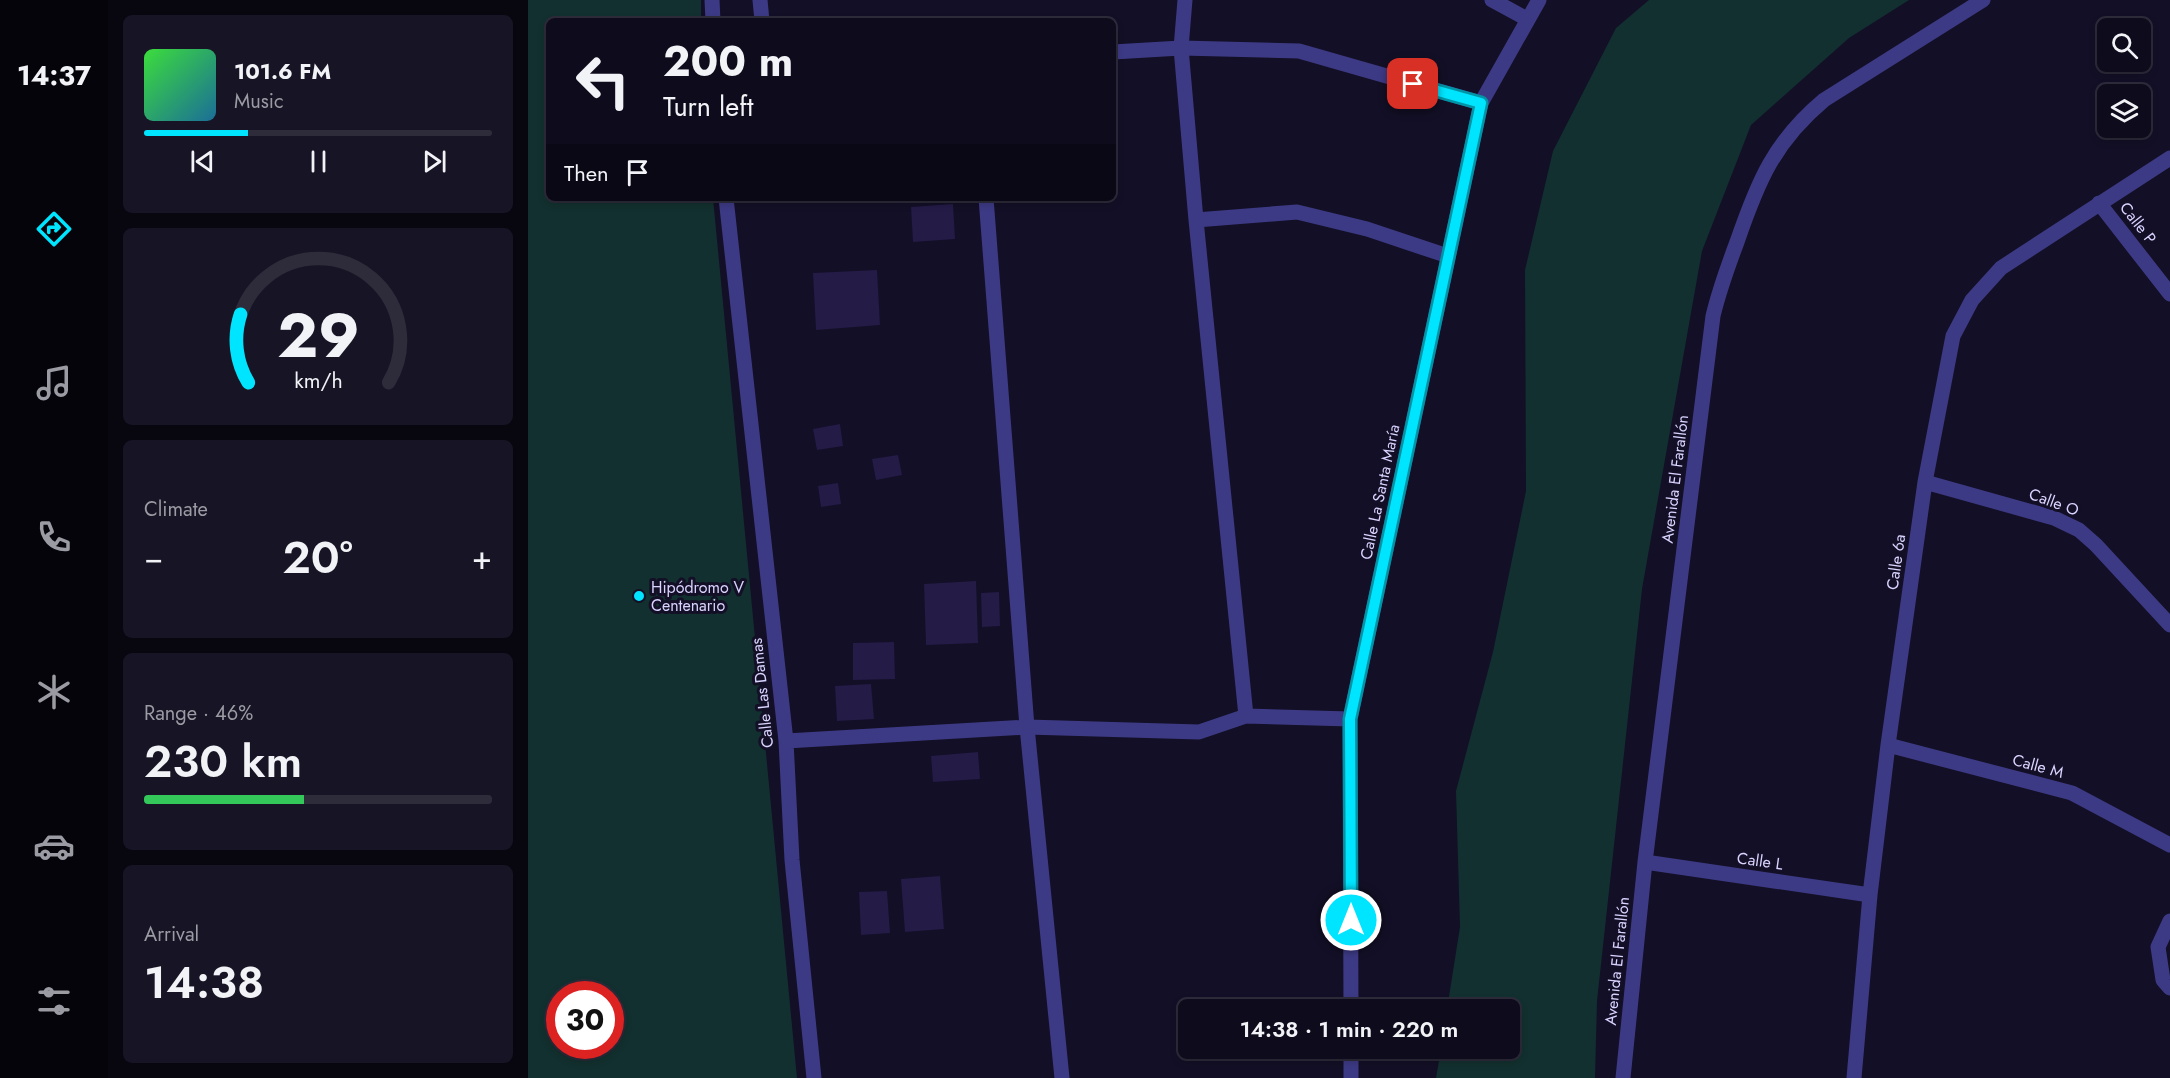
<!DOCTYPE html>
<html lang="en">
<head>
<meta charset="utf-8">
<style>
  :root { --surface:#0e0b1c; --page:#171425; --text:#f1f3f6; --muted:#9b9ba3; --line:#2e2b3b; --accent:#00e5ff }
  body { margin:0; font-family:Jost,sans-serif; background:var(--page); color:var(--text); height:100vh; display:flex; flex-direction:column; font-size:22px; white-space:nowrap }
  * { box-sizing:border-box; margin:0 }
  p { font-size:20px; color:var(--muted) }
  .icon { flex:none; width:33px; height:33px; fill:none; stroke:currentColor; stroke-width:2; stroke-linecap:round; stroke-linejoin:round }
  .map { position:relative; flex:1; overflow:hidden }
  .panel { display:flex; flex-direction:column; gap:15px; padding:15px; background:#08060f; width:420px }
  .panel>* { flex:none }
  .top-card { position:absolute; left:18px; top:18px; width:570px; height:183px; border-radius:9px; box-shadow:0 3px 9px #0003,0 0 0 2px var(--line); background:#0e0b1c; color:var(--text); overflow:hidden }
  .controls { position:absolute; left:1569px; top:18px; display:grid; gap:12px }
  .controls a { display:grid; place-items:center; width:54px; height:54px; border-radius:9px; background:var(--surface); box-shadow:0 3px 9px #0003,0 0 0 2px var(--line); font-size:30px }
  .speed { position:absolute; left:18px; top:981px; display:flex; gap:12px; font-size:30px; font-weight:700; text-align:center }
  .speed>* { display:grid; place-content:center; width:78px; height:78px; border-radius:50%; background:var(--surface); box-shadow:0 3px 9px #0003,0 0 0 2px var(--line); line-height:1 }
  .speed .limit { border:9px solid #d22; background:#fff; color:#111 }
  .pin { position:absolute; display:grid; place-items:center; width:51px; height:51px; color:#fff; margin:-26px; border-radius:12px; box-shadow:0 3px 9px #0006 }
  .me { position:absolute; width:66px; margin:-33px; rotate:0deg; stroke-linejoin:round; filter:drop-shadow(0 0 4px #0008) }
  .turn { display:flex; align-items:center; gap:21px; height:126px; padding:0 18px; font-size:27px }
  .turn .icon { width:78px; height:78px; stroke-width:2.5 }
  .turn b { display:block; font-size:42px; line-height:51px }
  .then { display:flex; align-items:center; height:57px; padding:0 18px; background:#0003; gap:12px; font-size:22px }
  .big { font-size:45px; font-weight:600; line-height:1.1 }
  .panel .tile { flex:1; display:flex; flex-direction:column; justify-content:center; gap:9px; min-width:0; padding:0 21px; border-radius:9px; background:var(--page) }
  .panel .dial { align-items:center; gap:0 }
  .dial svg { height:156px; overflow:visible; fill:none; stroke:var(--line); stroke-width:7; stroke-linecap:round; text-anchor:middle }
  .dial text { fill:var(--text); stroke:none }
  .song { display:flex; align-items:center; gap:18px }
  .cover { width:72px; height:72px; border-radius:9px; background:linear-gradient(135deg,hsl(120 70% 55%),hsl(200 70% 35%)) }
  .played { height:6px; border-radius:3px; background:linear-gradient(90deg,var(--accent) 30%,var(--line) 30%) }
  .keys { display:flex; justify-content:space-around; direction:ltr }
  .heat { display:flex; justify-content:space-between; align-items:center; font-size:33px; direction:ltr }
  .charge { height:9px; border-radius:4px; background:linear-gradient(90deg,#34c759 46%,var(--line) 0) }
  .trip { position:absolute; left:650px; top:999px; width:342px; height:60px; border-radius:9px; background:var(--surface); box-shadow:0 3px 9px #0003,0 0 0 2px var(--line); font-weight:600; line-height:60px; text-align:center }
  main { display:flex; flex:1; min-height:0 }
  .dock { display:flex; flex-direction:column; width:108px; justify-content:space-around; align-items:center; background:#06040b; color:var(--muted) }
  .dock .icon { width:42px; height:42px }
  .dock .on { color:var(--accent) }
  .dock b { font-size:27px; color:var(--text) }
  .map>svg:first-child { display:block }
  .green { fill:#12302f; fill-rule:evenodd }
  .building { fill:#241b47 }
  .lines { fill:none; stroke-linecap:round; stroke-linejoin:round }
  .street { stroke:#3d3a85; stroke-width:15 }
  .route-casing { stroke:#0095a6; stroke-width:15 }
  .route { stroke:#00e5ff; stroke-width:10 }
  .poi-dot { fill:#00e5ff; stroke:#130f26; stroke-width:2 }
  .labels { text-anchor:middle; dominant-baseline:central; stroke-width:6; stroke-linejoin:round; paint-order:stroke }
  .street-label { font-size:16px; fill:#d9d4ff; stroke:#130f26 }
  .poi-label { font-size:16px; fill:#d9d4ff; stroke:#130f26; text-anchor:start }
</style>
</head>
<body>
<main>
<nav class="dock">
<b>14:37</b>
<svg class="icon on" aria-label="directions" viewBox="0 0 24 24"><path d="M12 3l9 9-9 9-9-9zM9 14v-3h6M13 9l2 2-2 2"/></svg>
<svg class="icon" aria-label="music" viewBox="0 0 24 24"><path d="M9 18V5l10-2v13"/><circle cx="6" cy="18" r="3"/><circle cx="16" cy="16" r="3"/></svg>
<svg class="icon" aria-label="phone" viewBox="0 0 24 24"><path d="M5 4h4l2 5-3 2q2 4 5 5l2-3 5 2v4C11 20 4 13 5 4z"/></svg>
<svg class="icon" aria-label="climate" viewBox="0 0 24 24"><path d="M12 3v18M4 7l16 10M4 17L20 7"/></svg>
<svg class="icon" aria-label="car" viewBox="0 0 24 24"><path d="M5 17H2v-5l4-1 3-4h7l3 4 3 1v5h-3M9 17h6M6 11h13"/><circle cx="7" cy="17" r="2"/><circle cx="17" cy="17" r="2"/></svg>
<svg class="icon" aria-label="filters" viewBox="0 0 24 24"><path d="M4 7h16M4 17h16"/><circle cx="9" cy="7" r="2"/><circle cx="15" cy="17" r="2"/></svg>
</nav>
<section class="panel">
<div class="tile">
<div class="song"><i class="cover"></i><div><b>101.6 FM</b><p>Music</p></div></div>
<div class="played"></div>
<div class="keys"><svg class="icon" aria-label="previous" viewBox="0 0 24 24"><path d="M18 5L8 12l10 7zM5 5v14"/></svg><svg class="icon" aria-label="pause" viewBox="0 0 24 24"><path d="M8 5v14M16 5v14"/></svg><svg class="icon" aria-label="next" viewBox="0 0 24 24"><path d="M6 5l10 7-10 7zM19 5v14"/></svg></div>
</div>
<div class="tile dial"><svg viewBox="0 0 100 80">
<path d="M14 69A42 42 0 1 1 86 69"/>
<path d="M14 69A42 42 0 0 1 10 34" stroke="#00e5ff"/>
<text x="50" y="56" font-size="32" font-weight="700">29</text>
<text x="50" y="72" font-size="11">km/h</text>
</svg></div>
<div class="tile"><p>Climate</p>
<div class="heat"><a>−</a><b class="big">20°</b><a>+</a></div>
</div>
<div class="tile"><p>Range · 46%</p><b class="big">230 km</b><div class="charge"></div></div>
<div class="tile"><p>Arrival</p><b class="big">14:38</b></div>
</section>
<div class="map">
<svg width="1642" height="1078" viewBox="0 0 1642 1078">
  <rect width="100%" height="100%" fill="#130f26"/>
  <path class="green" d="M0,0H173V21H21V198H185L269,1078H0ZM32,994H82V1046H32Z
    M1121,0H1381L1321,38L1223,125L1174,251L1114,589L1069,1001L1067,1078H908L913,1049L981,1048V1010L919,1009L932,927L928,791L965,652L998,491L997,270L1025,151L1088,28Z"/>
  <path class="building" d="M425,204L427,239L385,242L383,207Z
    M349,270L352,325L288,330L285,273Z
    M312,424L315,446L289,450L285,429Z
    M370,455L374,475L348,480L344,459Z
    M310,483L313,504L293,507L290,486Z
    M448,581L450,643L398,645L396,584Z
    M471,592L472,626L454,627L453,593Z
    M366,642L367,679L325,680V643Z
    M343,684L346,719L309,721L307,686Z
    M450,752L452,779L405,782L403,756Z
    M412,876L416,929L377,932L373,879Z
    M359,891L362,933L333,935L331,892Z"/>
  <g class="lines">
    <path class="street" d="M184,0L185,21
      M232,0L234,21
      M657,0L653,48L668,220L718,716
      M964,0L999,19
      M585,52L653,48L771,51L953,103
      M198,198L258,741L264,860L286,1078
      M458,198L499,727L534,1078
      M1571,203L1642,294
      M668,220L769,212L839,229L920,256
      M1397,482L1526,518L1551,530L1568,545L1642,625
      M258,741L499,727L671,732L718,716L822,719
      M1360,745L1544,793L1642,845
      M1117,862L1342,895
      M1642,921L1630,947L1635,980L1642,988
      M823,1010L822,719L953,103L1011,0
      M823,1048V1078
      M1095,1078L1117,862L1185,316C1191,291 1200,266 1209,242C1230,181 1246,142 1296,100L1455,0
      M1326,1078L1342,895L1360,745L1397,482L1425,336L1444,300L1473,268L1642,158"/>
  </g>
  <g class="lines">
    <defs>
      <path id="route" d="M823,920L822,719L953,103L885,84"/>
    </defs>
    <use href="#route" class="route-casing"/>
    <use href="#route" class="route"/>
  </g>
  <circle class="poi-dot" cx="111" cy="596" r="6"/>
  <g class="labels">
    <g class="street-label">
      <text transform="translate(1610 223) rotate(52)">Calle P</text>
      <text transform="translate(1147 479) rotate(-83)">Avenida El Farallón</text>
      <text transform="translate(852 492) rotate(-78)">Calle La Santa María</text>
      <text transform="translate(1526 502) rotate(20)">Calle O</text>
      <text transform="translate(1368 562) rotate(-82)">Calle 6a</text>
      <text transform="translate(234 693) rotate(-96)">Calle Las Damas</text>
      <text transform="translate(1510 766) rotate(15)">Calle M</text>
      <text transform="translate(1232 861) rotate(8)">Calle L</text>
      <text transform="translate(1089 961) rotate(-84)">Avenida El Farallón</text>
    </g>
    <g class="poi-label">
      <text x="123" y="587">Hipódromo V<tspan x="123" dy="18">Centenario</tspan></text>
    </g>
  </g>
</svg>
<div class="controls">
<a><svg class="icon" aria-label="search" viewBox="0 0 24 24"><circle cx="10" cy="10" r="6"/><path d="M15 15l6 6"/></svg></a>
<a><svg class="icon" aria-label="layers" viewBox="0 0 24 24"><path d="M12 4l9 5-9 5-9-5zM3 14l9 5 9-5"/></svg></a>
</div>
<div class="speed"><div class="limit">30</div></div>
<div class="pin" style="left:885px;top:84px;background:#d93025"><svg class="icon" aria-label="arrive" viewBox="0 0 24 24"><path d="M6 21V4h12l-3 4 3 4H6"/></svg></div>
<svg class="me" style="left:823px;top:920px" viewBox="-20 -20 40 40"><circle r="17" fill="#00e5ff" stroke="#fff" stroke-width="3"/><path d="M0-11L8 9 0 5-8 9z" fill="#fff"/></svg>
<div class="trip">14:38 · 1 min · 220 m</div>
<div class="top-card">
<div class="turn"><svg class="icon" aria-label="left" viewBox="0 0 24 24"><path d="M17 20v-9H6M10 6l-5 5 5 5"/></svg><div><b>200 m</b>Turn left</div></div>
<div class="then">Then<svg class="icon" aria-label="arrive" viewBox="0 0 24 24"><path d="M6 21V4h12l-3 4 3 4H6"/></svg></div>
</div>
</div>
</main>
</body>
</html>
